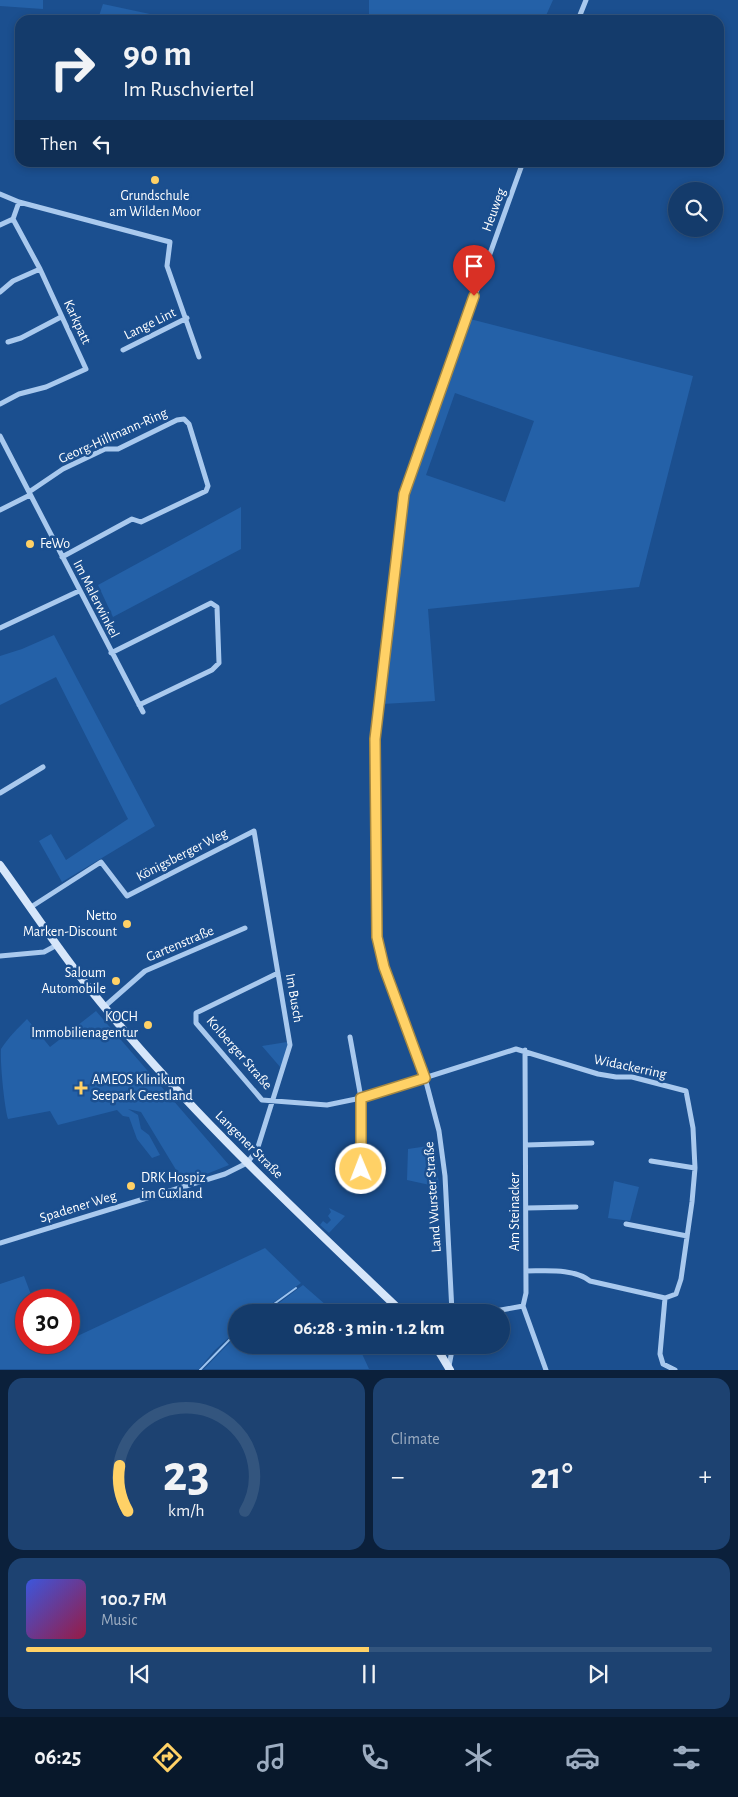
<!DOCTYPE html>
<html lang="en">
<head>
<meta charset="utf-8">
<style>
  :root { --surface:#143b6b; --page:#1d4271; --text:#f1f3f6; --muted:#9dadc1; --line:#33557e; --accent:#ffd166 }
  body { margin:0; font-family:"Alegreya Sans",sans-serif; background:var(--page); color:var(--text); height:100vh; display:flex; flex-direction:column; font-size:19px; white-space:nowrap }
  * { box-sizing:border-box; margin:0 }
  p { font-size:16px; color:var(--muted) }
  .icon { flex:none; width:28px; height:28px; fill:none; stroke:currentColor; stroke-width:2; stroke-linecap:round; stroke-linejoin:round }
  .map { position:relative; height:1370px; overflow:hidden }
  .drawer { display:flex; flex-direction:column; gap:8px; padding:8px; background:#0b203b; flex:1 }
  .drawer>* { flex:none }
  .banner { position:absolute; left:15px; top:15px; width:709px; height:152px; border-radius:15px; box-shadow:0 2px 8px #0003,0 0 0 1px var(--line); background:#143b6b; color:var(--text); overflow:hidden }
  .tools { position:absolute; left:668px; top:182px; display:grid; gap:10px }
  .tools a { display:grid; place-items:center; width:55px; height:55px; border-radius:50%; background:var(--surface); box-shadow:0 2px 8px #0003,0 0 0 1px var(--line); font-size:25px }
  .speed { position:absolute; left:15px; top:1289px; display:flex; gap:10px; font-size:25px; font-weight:700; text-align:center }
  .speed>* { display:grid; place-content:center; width:65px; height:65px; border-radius:50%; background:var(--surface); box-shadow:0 2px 8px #0003,0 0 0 1px var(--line); line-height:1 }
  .speed .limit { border:8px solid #d22; background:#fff; color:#111 }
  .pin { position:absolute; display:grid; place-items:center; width:42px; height:42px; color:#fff; margin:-51px -21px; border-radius:50% 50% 50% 0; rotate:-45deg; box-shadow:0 0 5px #0007 }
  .pin .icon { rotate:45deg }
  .me { position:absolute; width:55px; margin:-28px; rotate:359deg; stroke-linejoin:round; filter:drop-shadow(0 0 4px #0008) }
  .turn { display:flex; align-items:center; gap:18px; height:105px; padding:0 25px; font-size:22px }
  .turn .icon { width:65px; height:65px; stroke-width:2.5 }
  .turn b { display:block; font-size:35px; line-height:42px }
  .then { display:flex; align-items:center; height:48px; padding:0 25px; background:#0003; gap:10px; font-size:19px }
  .big { font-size:38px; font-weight:600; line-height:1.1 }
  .drawer .widget { flex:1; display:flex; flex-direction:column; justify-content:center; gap:8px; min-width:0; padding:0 18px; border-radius:15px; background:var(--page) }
  .drawer .dial { align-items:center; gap:0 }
  .dial svg { height:130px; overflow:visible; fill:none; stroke:var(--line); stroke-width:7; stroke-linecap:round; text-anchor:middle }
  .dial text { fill:var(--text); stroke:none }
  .song { display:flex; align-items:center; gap:15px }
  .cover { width:60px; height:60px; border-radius:8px; background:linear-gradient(135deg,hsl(230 70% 55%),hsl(340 70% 35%)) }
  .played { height:5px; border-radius:2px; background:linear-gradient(90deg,var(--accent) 50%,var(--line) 50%) }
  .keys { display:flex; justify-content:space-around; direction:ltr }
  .heat { display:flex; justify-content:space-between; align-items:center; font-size:28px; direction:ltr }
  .drawer .tiles { flex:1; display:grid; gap:8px; grid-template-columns:1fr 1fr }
  .widget:last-child { grid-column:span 2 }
  .trip { position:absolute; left:228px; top:1304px; width:282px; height:50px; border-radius:25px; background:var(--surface); box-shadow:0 2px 8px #0003,0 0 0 1px var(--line); font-weight:600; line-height:50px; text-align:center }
  .tabs { display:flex; height:80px; justify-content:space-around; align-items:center; background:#08182b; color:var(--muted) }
  .tabs .icon { width:35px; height:35px }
  .tabs .current { color:var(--accent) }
  .tabs b { font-size:22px; color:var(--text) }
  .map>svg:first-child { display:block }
  .green { fill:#2461a8; fill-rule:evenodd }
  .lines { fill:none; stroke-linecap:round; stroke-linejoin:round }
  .stream { stroke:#9cc4f0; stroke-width:2 }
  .street { stroke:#a9c9ee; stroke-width:5 }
  .secondary { stroke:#d6e6fa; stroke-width:8 }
  .route-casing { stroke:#a68842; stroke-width:12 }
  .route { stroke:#ffd166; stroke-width:9 }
  .poi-dot { fill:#ffd166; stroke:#1b4f8f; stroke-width:2 }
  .labels { text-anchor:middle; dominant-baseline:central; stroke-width:5; stroke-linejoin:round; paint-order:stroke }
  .poi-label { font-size:14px; fill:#fff; stroke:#1b4f8f; text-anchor:start }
  .street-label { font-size:14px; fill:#fff; stroke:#1b4f8f }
</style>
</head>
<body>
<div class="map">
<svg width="738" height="1370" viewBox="0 0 738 1370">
  <rect width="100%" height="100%" fill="#1b4f8f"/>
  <path class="green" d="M0,0H43V9L0,6Z
    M369,0H553L544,20H372L369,15Z
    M103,4L178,20H95L99,16Z
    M470,319L693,376L639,587L428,609L435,701L382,704L408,483ZM455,393L534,421L505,502L426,475Z
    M241,507V549L113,617L98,585Z
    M54,635L155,826L62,882L39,841L51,834L66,860L128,819L56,677L0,705V656L22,649Z
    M96,1011L229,1165L184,1183L141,1112L128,1109L138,1115L141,1129L149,1135L160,1155L152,1158L137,1139L129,1117L123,1116L117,1110L58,1125L50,1111L8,1119C4,1104 0,1062 1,1049C8,1038 18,1028 27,1019L50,1047Z
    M287,1042L288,1048L281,1068L262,1046Z
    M435,1145L439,1187L407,1180L408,1149Z
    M614,1181L639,1187L630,1221L608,1218Z
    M329,1208L345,1216L329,1233L320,1225L323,1221L327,1224L331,1220L328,1216L331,1212Z
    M265,1248L301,1283L260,1312H236V1331L214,1351L199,1369H0V1284L24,1276L33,1300H26V1342L48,1343L51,1348L69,1342V1340Z
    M303,1285L334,1312H267Z
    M236,1336V1345H358L369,1369H204Z"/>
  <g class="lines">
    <path class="stream" d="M263,1312L296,1288
      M200,1370L236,1333"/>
    <path class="street" d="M578,20L586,0
      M0,194L19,202L170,242L167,266L199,357
      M0,225L13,219
      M0,292L13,281L40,269
      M8,342L21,338L61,317
      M123,350L187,318
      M0,404L19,394L46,387L86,369L40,269L13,219L19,202
      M0,436L143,712
      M29,492L63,469L105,449H118L177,420L184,419L189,424L208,486L206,491L141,522L132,519L62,557
      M0,510L30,495
      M0,628L79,591
      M111,653L211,603L217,607L219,663L212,670L139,705
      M0,793L43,767
      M0,956L44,952L57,945
      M278,973L196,1013V1023L262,1100L327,1105L361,1098L516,1049L598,1074L616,1077H632L686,1091L693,1128L695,1168L692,1202L681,1279L676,1294L665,1298L590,1281C574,1268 546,1271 526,1271
      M104,1007L145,971L245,928
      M350,1037L361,1098V1181
      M525,1050L526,1293L523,1306L546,1370
      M526,1145L592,1143
      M651,1161L695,1168
      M526,1208L576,1207
      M626,1224L687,1236
      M0,1243L225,1174L247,1163L257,1150L290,1045L254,831L127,896L101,862L31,907
      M665,1298L660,1354L663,1364L675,1370
      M452,1312L445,1176L439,1131L425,1078L384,967L377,937L375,739L405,490L523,162
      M490,1312L523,1306
      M449,1366L453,1345"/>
    <path class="secondary" d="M0,865C30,906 57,948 89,988C183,1106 293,1208 402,1312
      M435,1345L450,1370"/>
  </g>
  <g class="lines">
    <defs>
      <path id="route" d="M361,1169V1098L425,1078L384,967L377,937L375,739L404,494L474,296"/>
    </defs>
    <use href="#route" class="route-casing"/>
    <use href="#route" class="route"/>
  </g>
  <g class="poi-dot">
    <circle cx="155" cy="180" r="5"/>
    <circle cx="30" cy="544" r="5"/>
    <circle cx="127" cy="924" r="5"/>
    <circle cx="116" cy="981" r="5"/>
    <circle cx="148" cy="1025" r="5"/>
    <path d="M78.5 1080.5h5v5h5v5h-5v5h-5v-5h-5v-5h5z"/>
    <circle cx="131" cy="1186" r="5"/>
  </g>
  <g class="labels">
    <g class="poi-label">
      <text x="155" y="196" text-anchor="middle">Grundschule<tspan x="155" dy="16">am Wilden Moor</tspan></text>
      <text x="40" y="544">FeWo</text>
      <text x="117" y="916" text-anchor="end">Netto<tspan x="117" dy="16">Marken-Discount</tspan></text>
      <text x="106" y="973" text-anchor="end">Saloum<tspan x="106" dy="16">Automobile</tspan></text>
      <text x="138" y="1017" text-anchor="end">KOCH<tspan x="138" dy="16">Immobilienagentur</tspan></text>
      <text x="92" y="1080">AMEOS Klinikum<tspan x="92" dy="16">Seepark Geestland</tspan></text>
      <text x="141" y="1178">DRK Hospiz<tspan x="141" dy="16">im Cuxland</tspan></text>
    </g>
    <g class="street-label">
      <text transform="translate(494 210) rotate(-70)">Heuweg</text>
      <text transform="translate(77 322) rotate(65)">Karkpatt</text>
      <text transform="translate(150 324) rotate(-26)">Lange Lint</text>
      <text transform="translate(113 436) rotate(-24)">Georg-Hillmann-Ring</text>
      <text transform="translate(96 599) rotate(63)">Im Malerwinkel</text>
      <text transform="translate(182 855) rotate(-27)">Königsberger Weg</text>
      <text transform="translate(180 944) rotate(-23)">Gartenstraße</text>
      <text transform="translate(294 998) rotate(80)">Im Busch</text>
      <text transform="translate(239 1053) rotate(49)">Kolberger Straße</text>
      <text transform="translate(630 1067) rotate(12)">Widackerring</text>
      <text transform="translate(249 1145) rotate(45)">Langener Straße</text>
      <text transform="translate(433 1197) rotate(-94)">Land Wurster Straße</text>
      <text transform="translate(78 1207) rotate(-17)">Spadener Weg</text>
      <text transform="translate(515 1212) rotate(-90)">Am Steinacker</text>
    </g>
  </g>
</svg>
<div class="tools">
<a><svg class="icon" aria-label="search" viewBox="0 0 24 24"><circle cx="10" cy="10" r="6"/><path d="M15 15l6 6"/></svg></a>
</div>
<div class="speed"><div class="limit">30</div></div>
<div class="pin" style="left:474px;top:296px;background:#d93025"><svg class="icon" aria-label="arrive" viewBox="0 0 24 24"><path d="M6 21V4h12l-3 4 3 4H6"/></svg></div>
<svg class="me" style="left:361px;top:1169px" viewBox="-20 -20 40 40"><circle r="17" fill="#ffd166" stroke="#fff" stroke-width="3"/><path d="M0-11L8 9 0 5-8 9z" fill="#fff"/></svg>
<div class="trip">06:28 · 3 min · 1.2 km</div>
<div class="banner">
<div class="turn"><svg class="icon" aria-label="right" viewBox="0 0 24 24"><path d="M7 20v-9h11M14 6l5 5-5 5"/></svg><div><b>90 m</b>Im Ruschviertel</div></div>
<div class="then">Then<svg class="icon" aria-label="left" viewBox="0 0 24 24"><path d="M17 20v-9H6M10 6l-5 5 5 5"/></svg></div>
</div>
</div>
<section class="drawer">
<div class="tiles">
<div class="widget dial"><svg viewBox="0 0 100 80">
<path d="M14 69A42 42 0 1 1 86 69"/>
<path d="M14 69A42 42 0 0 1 9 41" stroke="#ffd166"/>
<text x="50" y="56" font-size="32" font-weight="700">23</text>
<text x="50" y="72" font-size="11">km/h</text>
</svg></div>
<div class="widget"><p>Climate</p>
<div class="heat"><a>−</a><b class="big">21°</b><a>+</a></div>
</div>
<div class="widget">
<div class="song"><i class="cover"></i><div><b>100.7 FM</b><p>Music</p></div></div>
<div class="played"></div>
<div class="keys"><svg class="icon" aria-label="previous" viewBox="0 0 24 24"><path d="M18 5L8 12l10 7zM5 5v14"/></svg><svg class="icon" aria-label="pause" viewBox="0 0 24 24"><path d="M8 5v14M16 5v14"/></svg><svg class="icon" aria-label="next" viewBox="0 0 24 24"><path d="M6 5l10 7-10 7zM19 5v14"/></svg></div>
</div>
</div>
</section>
<nav class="tabs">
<b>06:25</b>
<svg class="icon current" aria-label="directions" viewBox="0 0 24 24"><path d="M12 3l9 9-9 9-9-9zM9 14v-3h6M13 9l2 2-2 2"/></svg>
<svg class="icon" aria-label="music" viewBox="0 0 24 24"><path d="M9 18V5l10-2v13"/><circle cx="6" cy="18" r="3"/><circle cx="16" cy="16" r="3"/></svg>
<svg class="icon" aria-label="phone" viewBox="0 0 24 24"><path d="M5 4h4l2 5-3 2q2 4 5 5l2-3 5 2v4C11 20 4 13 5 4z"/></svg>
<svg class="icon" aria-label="climate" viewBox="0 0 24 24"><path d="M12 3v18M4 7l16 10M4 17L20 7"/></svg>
<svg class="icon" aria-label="car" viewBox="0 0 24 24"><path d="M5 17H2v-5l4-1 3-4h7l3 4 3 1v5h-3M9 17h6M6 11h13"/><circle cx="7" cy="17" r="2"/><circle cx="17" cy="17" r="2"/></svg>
<svg class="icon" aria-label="filters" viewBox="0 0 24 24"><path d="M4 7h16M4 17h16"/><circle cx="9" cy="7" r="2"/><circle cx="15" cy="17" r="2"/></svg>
</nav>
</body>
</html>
